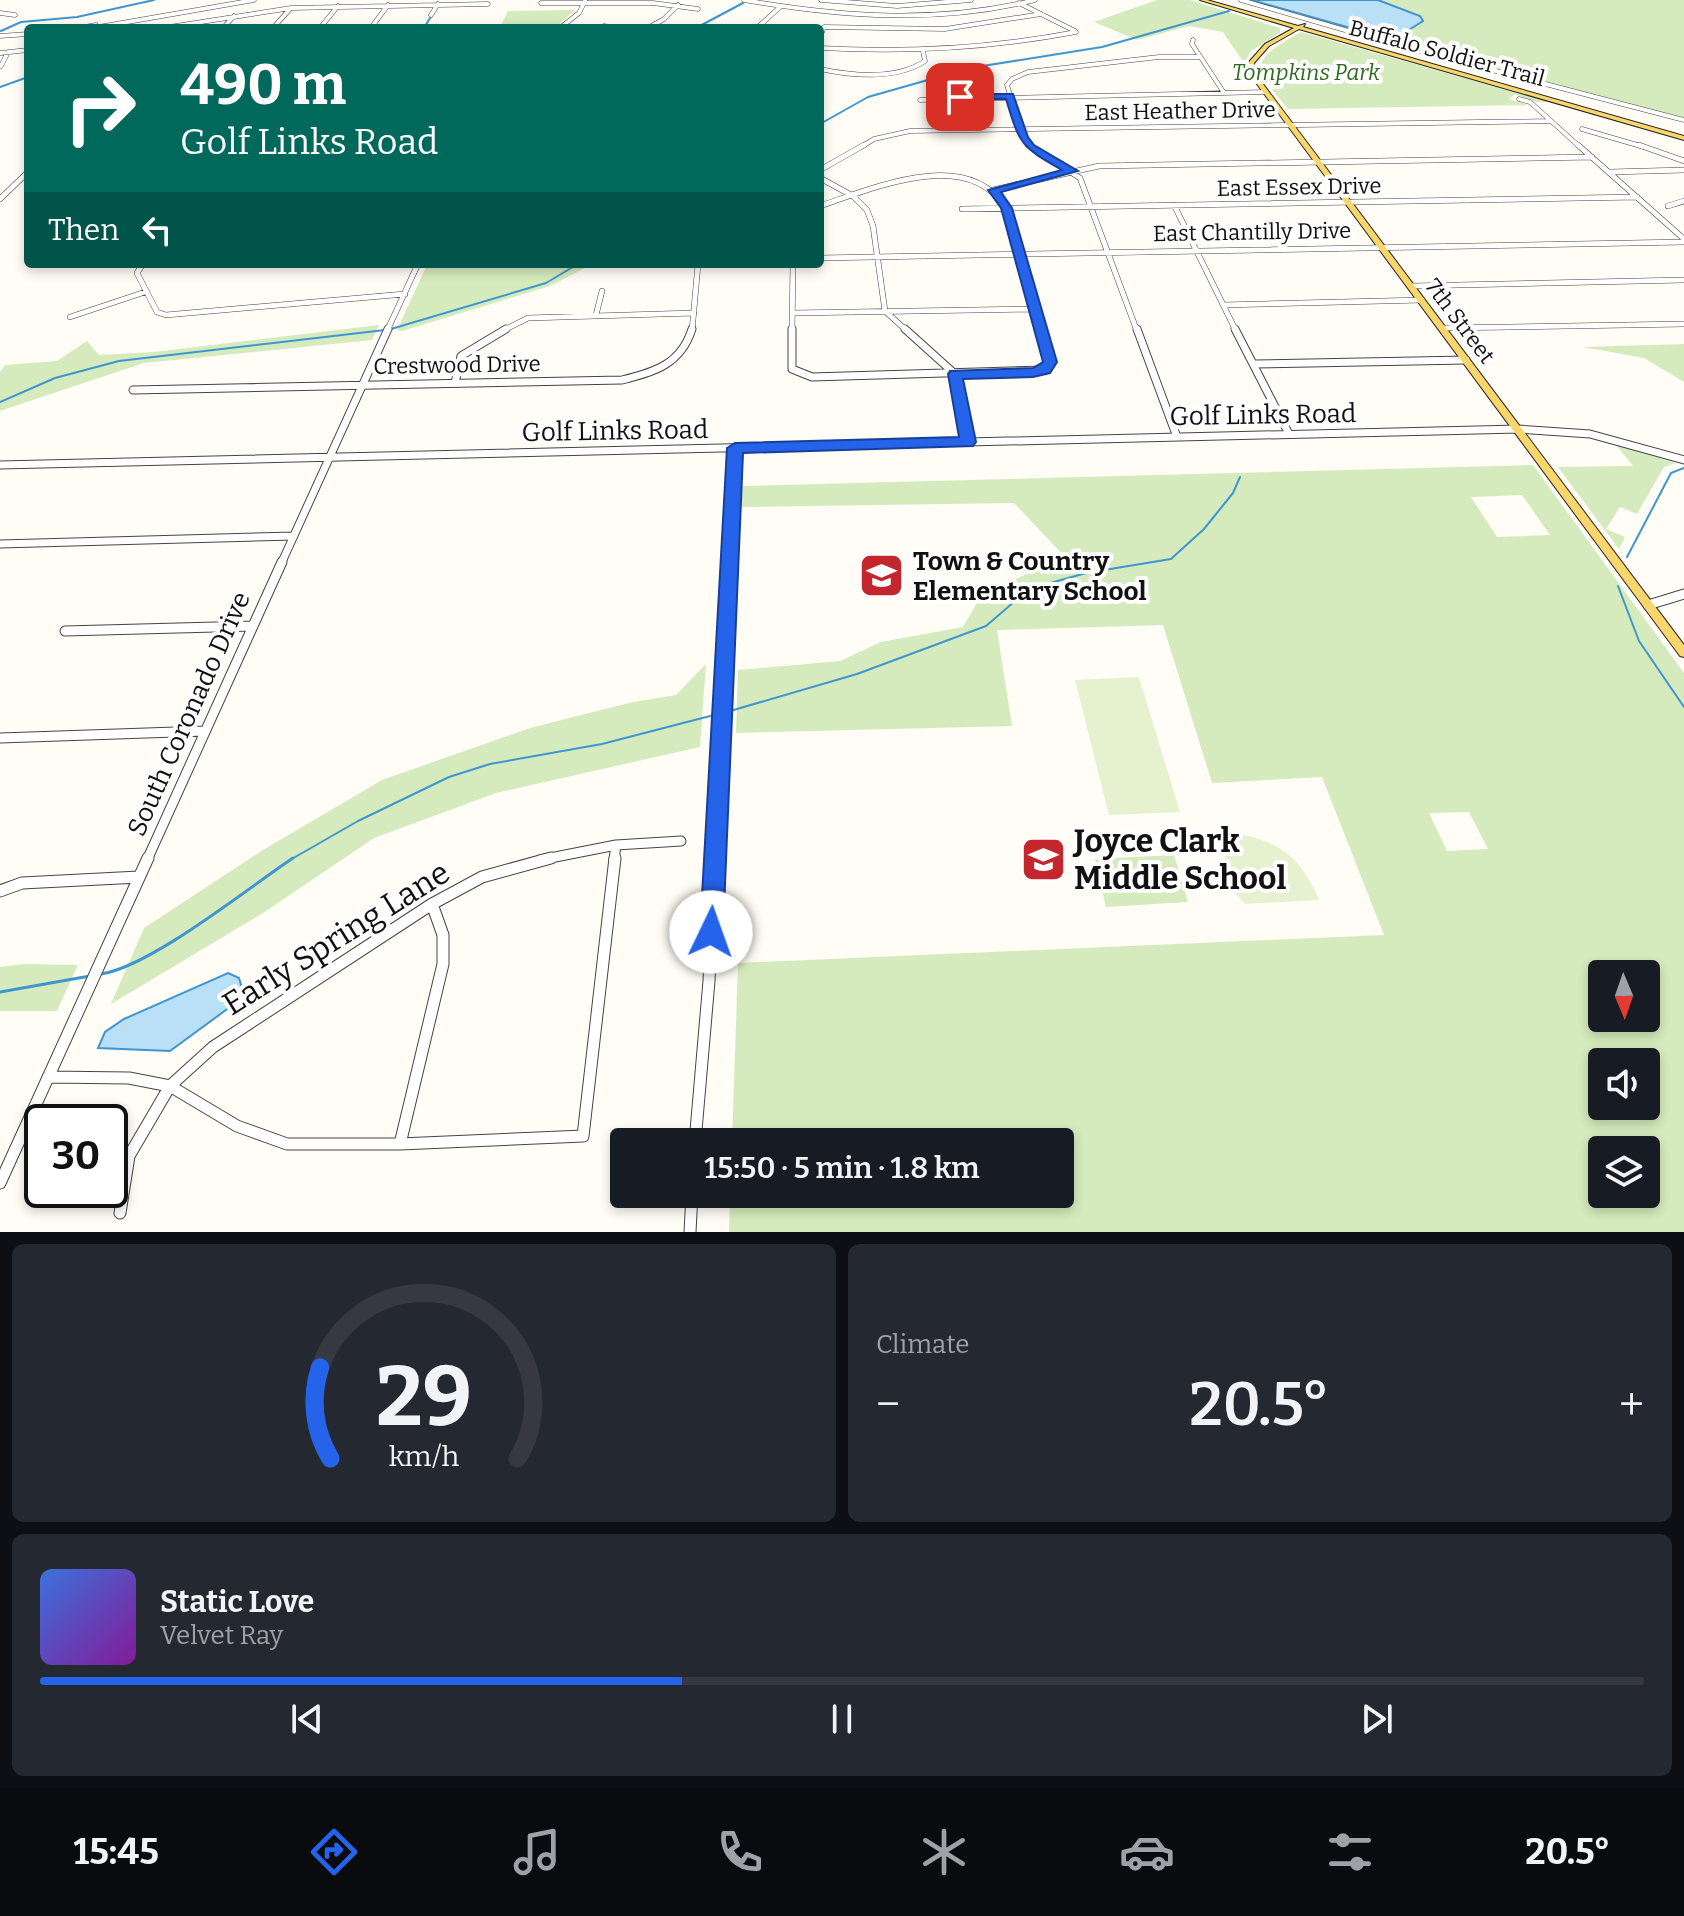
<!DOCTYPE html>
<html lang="en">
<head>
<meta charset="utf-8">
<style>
  :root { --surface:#171b24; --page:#242831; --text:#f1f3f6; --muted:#9ea1a6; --line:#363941; --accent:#2563eb }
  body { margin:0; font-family:Bitter,serif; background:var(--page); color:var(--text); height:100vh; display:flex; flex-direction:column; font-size:30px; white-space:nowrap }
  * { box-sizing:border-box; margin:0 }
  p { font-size:26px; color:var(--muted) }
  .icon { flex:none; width:44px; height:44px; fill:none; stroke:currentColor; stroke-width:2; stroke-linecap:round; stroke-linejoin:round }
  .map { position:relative; height:1232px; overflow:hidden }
  .panel { display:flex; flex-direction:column; gap:12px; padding:12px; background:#0d0f14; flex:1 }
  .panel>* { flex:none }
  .hud { position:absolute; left:24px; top:24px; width:800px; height:244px; border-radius:8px; box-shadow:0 4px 12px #0003; background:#00695c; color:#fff; overflow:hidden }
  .needle { width:52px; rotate:178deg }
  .buttons { position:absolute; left:1588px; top:960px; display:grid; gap:16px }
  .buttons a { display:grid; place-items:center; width:72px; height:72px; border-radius:8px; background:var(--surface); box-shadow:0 4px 12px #0003; font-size:40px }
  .speed { position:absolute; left:24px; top:1104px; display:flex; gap:16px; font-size:40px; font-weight:700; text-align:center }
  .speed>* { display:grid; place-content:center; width:104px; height:104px; border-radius:50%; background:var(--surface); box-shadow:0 4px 12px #0003; line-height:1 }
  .speed .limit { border:4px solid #111; border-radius:12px; background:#fff; color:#111 }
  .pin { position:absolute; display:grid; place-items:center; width:68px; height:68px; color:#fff; margin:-34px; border-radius:16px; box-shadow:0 4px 12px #0006 }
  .me { position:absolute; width:88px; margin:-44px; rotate:3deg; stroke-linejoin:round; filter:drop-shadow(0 0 6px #0008) }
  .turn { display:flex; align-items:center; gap:28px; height:168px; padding:0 24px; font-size:36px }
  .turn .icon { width:104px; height:104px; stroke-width:2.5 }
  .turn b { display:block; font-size:56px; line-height:68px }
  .then { display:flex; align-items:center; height:76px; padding:0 24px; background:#0003; gap:16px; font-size:30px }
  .big { font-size:60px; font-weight:600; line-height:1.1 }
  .panel .tile { flex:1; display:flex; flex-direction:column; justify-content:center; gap:12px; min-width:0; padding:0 28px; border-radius:12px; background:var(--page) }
  .panel .dial { align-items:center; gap:0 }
  .dial svg { height:208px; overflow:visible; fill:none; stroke:var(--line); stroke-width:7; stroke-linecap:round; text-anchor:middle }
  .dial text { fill:var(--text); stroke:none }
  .song { display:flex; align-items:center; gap:24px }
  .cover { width:96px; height:96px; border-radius:12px; background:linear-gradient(135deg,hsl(220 70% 55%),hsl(290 70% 35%)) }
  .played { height:8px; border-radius:4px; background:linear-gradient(90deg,var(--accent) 40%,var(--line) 40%) }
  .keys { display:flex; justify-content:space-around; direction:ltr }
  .heat { display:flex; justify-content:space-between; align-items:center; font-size:44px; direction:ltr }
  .panel .tiles { flex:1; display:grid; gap:12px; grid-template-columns:1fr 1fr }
  .tile:last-child { grid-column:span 2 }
  .trip { position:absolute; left:610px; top:1128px; width:464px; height:80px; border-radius:8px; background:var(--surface); box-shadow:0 4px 12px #0003; font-weight:600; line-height:80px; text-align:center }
  .tab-bar { display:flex; height:128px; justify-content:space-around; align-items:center; background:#090b0e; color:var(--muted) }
  .tab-bar .icon { width:56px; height:56px }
  .tab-bar .current { color:var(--accent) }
  .tab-bar b { font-size:36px; color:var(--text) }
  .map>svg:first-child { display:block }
  .green { fill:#d5ebbd; fill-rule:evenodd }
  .pitch { fill:#e6f2cf }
  .water { fill:#b9e0f7; stroke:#3f96cf; stroke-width:2 }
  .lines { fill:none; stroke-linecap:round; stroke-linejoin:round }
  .stream-far1 { stroke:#3f96cf; stroke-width:2 }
  .stream { stroke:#3f96cf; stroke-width:3 }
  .minor-far4-casing { stroke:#444; stroke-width:5 }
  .minor-far3-casing { stroke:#444; stroke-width:6 }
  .minor-far2-casing { stroke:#444; stroke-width:9 }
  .minor-far1-casing { stroke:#444; stroke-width:11 }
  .minor-casing { stroke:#444; stroke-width:13 }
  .major-casing { stroke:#222; stroke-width:2 }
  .minor-far4 { stroke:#fff; stroke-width:4 }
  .minor-far3 { stroke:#fff; stroke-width:5 }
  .minor-far2 { stroke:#fff; stroke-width:7 }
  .minor-far1 { stroke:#fff; stroke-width:9 }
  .minor { stroke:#fff; stroke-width:11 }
  .major { fill:#f9d66b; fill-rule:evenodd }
  .route { fill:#2563eb; stroke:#184099; stroke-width:2 }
  .labels { text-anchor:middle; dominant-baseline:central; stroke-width:8; stroke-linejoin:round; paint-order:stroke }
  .far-street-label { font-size:22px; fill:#111; stroke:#fff }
  .far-park-label { font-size:22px; font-style:italic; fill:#2f6b1f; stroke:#fff }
  .street-label { font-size:26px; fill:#111; stroke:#fff }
  .poi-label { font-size:26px; font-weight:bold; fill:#111; stroke:#fff; text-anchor:start }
  .near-poi-label { font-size:32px; font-weight:bold; fill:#111; stroke:#fff; text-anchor:start }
  .near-street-label { font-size:32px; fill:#111; stroke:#fff }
</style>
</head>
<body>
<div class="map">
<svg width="1684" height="1232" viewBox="0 0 1684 1232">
  <rect width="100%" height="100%" fill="#fffdf5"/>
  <path class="green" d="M1157,0H1190L1280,28V33L1251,51L1244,63L1223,32L1189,26L1137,40L1094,22Z
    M1245,0H1684V119Z
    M575,10L556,27L397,28L501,25L508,11Z
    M1301,32L1550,102H1535L1515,94L1509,99L1528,105L1288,109C1251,64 1250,61 1301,32Z
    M466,264H593L550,286L402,331L397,330L426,267Z
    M379,325L372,340L144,363L0,411V372L5,365L57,361L87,341L99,355L154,352Z
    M1684,344V382L1644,358L1583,347Z
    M1616,445L1676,463L1664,467L1637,514L1620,507L1606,529L1625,537L1619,549L1558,467L1633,466Z
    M1533,465L1684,673V1232H729L730,1194H1060V1142H732L738,963L1384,935L1322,777L1212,783L1163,625L997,630L1012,726L736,733L738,670L840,661L881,642L963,627L982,594L1065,557L1014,503L741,507L742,486ZM1522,495L1550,535L1497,537L1471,497ZM1469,812L1488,849L1447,851L1429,813ZM1602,974H1646V1018H1602ZM1602,1062H1646V1106H1602ZM1602,1150H1646V1194H1602Z
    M706,664L700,747L496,793L374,838L263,913L111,1004L144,928L263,850L382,780L530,728L633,702L676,695Z
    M1174,855L1188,902L1106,907L1095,859Z
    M23,964L78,965L57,1011H0V967Z"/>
  <path class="pitch" d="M1139,677L1180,812L1109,815L1075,680Z
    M1234,833C1280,841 1301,857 1319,900L1245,904L1237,895L1217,834Z"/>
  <path class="water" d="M1251,0H1378L1420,16L1423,21L1393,40Z
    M228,973L239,978L242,988L230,1007L170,1051L98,1048L105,1032L124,1019Z"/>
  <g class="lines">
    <path class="stream-far1" d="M424,28L430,18
      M696,28L743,3
      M1,31L21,22L77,17L154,0
      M0,87L28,77
      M820,124L868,97L970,68L1102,47L1229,11
      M391,329L546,283L578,264
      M0,402L55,378L119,361L385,330
      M1627,557L1671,473L1684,468
      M1618,586L1639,641L1684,707
      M730,711L857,674L986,626L1029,589L1086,573L1171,559L1204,529L1233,493L1240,477
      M290,860L358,821L449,777L490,764L602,744L714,715"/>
    <path class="stream" d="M101,974C150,967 248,888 293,858
      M0,992L90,976"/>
    <defs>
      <path id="minor-far4" d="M744,0C843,17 937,24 1035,0
        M821,0L897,6L971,0
        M1241,0L1400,46L1684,120
        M541,3H653L698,9
        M1019,3L1075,31
        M0,13L15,15
        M431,15L438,4
        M604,26L615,28
        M79,28L96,25
        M93,28L254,0
        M163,28L291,8L488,4
        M223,28L234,16
        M273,28L290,9
        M320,28L338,6
        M371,28L388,5
        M560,28L579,13L585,1
        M648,28L664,19L678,5
        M757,28L780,7
        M0,36L28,34
        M820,37L824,27L945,29L1041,14
        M1193,40L1192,44L1224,93
        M820,48C907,53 991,48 1076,32
        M0,53L28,50
        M1,66L8,52
        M820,69C853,76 896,80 925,61L923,51
        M1519,99L1530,102L1580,147
        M920,100L1266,92
        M1582,129L1644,147
        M861,147L874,139L910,131L1550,121
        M1030,147L1020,128L1007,85L1012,79L1028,72L1159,57H1199"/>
      <path id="minor-far3" d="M1028,145L1080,178L1137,331
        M1578,145L1684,239
        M1639,145L1684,161
        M820,170L864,145
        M1610,172L1684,170
        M820,178L853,196L867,210L873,226L885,311L907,331
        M993,190L1099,166L1592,157
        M0,199L28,172
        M1174,205L1236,331
        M820,206C871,189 966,147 1004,206C1011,216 1012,230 1016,241C1024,271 1033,301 1041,331
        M1668,206L1684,201
        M962,209L1637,197
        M820,258L1684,242
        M143,264L137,273L157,312L166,315L405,294
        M1412,286L1684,280
        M1224,305L1422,300
        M794,313L1034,309
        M596,315L602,291
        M70,317L145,292
        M1444,328L1684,324
        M387,331L418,264
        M502,331L528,318L694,313
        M692,331L698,264
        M792,331L793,264"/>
      <path id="minor-far2" d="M792,329V369L812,377L1045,370L1050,362L1041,329
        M905,329L955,374L968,442
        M1137,329L1177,437
        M1235,329L1289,434
        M1254,364L1466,360
        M455,383L461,356L506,329
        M133,390L622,380C655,372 681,364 692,329
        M0,465L1518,429L1590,434L1684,460
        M0,544L294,536
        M281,564L388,329
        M729,564L735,448"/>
      <path id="minor-far1" d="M1648,605L1684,594
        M65,631L253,626
        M0,738L205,731
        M147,860L282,562
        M540,860L616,845L681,841
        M614,860L616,845
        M715,860L729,562"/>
      <path id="minor" d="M0,891L22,883L139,877
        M48,1077L129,1078L170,1086L237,1126L287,1144H400L583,1136L615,858
        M695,1142L709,981L715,858
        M400,1144L443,964V935L432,904
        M0,1183L148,858
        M120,1213L129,1156L170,1086L213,1047L432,904L482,877L551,858
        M690,1232L692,1194"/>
      <path id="major" d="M1200,0H1207L1298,26L1305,24L1303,27L1684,136V140L1299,29L1269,46L1254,63L1257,76L1684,645V657L1680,656L1251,76L1249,62L1265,44L1294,28Z"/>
    </defs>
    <use href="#minor-far4" class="minor-far4-casing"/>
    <use href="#minor-far3" class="minor-far3-casing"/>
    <use href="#minor-far2" class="minor-far2-casing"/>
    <use href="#minor-far1" class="minor-far1-casing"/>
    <use href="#minor" class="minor-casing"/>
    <use href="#major" class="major-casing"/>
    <use href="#minor-far4" class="minor-far4"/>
    <use href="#minor-far3" class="minor-far3"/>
    <use href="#minor-far2" class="minor-far2"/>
    <use href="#minor-far1" class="minor-far1"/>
    <use href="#minor" class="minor"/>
    <use href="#major" class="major"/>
  </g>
  <path class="route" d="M960,94H1013L1028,137L1034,145L1078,171L1001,192L1012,208L1057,362L1050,373L1033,377L963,379L976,442L973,446L743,453L723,932L719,940L711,943L703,940L700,932L727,448L735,443L959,437L948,374L950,371L1033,368L1043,362L1001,208L988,190L1062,170C1020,146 1020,145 1006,99H956V94Z"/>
  <defs>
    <symbol id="school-square" viewBox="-11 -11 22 22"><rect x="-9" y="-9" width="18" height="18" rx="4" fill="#c4262e" stroke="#fff"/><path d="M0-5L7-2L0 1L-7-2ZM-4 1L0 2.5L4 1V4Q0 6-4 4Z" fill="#fff"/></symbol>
  </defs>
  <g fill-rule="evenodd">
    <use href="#school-square" x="856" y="550" width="51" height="51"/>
    <use href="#school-square" x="1018" y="834" width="51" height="51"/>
  </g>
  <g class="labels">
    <g class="far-street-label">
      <text transform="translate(1447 53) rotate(15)">Buffalo Soldier Trail</text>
      <text transform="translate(1180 111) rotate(-1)">East Heather Drive</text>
      <text transform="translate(1299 187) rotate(-1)">East Essex Drive</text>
      <text transform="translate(1252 232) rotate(-1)">East Chantilly Drive</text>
      <text transform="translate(1460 321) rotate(53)">7th Street</text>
      <text transform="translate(457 365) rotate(-1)">Crestwood Drive</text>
    </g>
    <g class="far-park-label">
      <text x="1306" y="72">Tompkins Park</text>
    </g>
    <g class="street-label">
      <text transform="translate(1263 415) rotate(-1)">Golf Links Road</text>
      <text transform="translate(615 431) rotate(-1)">Golf Links Road</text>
      <text transform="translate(189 714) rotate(-66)">South Coronado Drive</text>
    </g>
    <g class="poi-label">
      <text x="913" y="561">Town &amp; Country<tspan x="913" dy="30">Elementary School</tspan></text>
    </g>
    <g class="near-poi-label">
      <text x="1074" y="841">Joyce Clark<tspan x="1074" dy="37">Middle School</tspan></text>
    </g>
    <g class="near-street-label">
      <text transform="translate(336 938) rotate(-32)">Early Spring Lane</text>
    </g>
  </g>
</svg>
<div class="buttons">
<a><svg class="needle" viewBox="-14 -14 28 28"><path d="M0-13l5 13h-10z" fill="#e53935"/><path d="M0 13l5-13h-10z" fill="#9ea1a6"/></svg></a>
<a><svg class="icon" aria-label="sound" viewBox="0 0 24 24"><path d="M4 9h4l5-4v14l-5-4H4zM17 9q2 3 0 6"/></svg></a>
<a><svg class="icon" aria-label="layers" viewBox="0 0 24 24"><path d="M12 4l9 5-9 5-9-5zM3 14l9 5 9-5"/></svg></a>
</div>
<div class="speed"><div class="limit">30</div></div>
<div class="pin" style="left:960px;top:97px;background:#d93025"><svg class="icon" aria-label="arrive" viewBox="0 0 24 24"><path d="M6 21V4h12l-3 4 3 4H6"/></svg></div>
<svg class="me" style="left:711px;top:932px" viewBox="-20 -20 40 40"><circle r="19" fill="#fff"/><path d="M0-13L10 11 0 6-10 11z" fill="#2563eb"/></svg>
<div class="trip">15:50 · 5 min · 1.8 km</div>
<div class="hud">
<div class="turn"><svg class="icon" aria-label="right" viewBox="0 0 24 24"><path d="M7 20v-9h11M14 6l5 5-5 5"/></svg><div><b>490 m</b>Golf Links Road</div></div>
<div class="then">Then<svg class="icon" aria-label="left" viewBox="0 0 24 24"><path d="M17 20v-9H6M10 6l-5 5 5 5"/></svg></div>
</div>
</div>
<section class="panel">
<div class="tiles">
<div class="tile dial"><svg viewBox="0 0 100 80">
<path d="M14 69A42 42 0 1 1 86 69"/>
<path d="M14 69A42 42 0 0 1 10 34" stroke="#2563eb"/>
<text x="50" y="56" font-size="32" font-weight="700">29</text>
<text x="50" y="72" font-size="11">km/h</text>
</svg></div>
<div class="tile"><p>Climate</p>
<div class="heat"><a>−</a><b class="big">20.5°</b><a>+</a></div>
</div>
<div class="tile">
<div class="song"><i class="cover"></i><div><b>Static Love</b><p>Velvet Ray</p></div></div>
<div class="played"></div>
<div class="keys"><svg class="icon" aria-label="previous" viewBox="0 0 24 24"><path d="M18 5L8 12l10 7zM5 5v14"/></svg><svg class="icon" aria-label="pause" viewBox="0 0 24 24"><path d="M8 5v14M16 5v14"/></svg><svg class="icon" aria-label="next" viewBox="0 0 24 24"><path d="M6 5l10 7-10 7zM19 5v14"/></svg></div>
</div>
</div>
</section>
<nav class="tab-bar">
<b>15:45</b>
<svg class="icon current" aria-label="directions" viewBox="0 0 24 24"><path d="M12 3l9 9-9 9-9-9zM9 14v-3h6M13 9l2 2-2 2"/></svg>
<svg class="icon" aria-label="music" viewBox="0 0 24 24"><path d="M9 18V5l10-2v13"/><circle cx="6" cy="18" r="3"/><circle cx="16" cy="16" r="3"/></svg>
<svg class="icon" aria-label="phone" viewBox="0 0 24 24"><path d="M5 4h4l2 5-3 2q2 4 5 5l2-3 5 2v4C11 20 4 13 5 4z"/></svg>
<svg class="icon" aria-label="climate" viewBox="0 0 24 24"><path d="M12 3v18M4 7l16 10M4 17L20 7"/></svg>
<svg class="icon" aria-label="car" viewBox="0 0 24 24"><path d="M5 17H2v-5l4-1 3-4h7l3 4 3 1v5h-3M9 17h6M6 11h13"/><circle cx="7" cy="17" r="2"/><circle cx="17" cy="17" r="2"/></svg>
<svg class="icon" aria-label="filters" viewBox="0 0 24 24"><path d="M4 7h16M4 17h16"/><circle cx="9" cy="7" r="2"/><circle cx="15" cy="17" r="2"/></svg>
<b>20.5°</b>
</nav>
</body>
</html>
